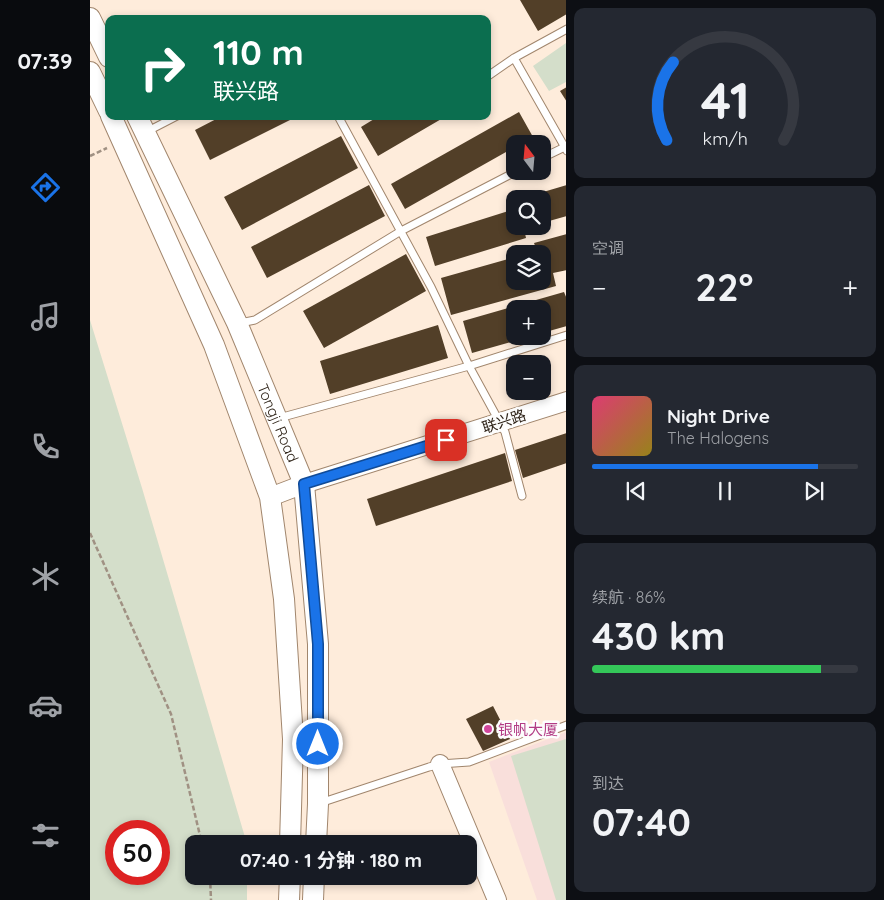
<!DOCTYPE html>
<html lang="zh">
<head>
<meta charset="utf-8">
<style>
  :root { --surface:#171b24; --page:#242831; --text:#f1f3f6; --muted:#9ea1a6; --line:#363941; --accent:#1a73e8 }
  body { margin:0; font-family:Quicksand,"Noto Sans SC",sans-serif; background:var(--page); color:var(--text); height:100vh; display:flex; flex-direction:column; font-size:19px; white-space:nowrap }
  * { box-sizing:border-box; margin:0 }
  p { font-size:16px; color:var(--muted) }
  .icon { flex:none; width:28px; height:28px; fill:none; stroke:currentColor; stroke-width:2; stroke-linecap:round; stroke-linejoin:round }
  .map { position:relative; flex:1; overflow:hidden }
  .side { display:flex; flex-direction:column; gap:8px; padding:8px; background:#0d0f14; width:318px }
  .side>* { flex:none }
  .banner { position:absolute; left:15px; top:15px; width:386px; height:105px; border-radius:10px; box-shadow:0 2px 8px #0003; background:#0b6e4f; color:#fff; overflow:hidden }
  .needle { width:32px; rotate:344deg }
  .controls { position:absolute; left:416px; top:135px; display:grid; gap:10px }
  .controls a { display:grid; place-items:center; width:45px; height:45px; border-radius:10px; background:var(--surface); box-shadow:0 2px 8px #0003; font-size:25px }
  .speed { position:absolute; left:15px; top:820px; display:flex; gap:10px; font-size:25px; font-weight:700; text-align:center }
  .speed>* { display:grid; place-content:center; width:65px; height:65px; border-radius:50%; background:var(--surface); box-shadow:0 2px 8px #0003; line-height:1 }
  .speed .limit { border:8px solid #d22; background:#fff; color:#111 }
  .pin { position:absolute; display:grid; place-items:center; width:42px; height:42px; color:#fff; margin:-21px; border-radius:10px; box-shadow:0 2px 8px #0006 }
  .me { position:absolute; width:55px; margin:-28px; rotate:0deg; stroke-linejoin:round; filter:drop-shadow(0 0 4px #0008) }
  .turn { display:flex; align-items:center; gap:18px; height:105px; padding:0 25px; font-size:22px }
  .turn .icon { width:65px; height:65px; stroke-width:2.5 }
  .turn b { display:block; font-size:35px; line-height:42px }
  .big { font-size:38px; font-weight:700; line-height:1.1 }
  .side .tile { flex:1; display:flex; flex-direction:column; justify-content:center; gap:8px; min-width:0; padding:0 18px; border-radius:10px; background:var(--page) }
  .side .dial { align-items:center; gap:0 }
  .dial svg { height:130px; overflow:visible; fill:none; stroke:var(--line); stroke-width:7; stroke-linecap:round; text-anchor:middle }
  .dial text { fill:var(--text); stroke:none }
  .song { display:flex; align-items:center; gap:15px }
  .cover { width:60px; height:60px; border-radius:8px; background:linear-gradient(135deg,hsl(340 70% 55%),hsl(50 70% 35%)) }
  .played { height:5px; border-radius:2px; background:linear-gradient(90deg,var(--accent) 85%,var(--line) 85%) }
  .keys { display:flex; justify-content:space-around; direction:ltr }
  .heat { display:flex; justify-content:space-between; align-items:center; font-size:28px; direction:ltr }
  .charge { height:8px; border-radius:4px; background:linear-gradient(90deg,#34c759 86%,var(--line) 0) }
  .trip { position:absolute; left:95px; top:835px; width:292px; height:50px; border-radius:10px; background:var(--surface); box-shadow:0 2px 8px #0003; font-weight:700; line-height:50px; text-align:center }
  main { display:flex; flex:1; min-height:0 }
  .tabs { display:flex; flex-direction:column; width:90px; justify-content:space-around; align-items:center; background:#090b0e; color:var(--muted) }
  .tabs .icon { width:35px; height:35px }
  .tabs .active { color:var(--accent) }
  .tabs b { font-size:22px; color:var(--text) }
  .map>svg:first-child { display:block }
  .education { fill:#f9dfdb }
  .green { fill:#d4deca; fill-rule:evenodd }
  .building { fill:#523f28 }
  .lines { fill:none; stroke-linecap:round; stroke-linejoin:round }
  .service-casing { stroke:#a1866d; stroke-width:9 }
  .tertiary-casing { stroke:#a1866d; stroke-width:20 }
  .secondary-casing { stroke:#a1866d; stroke-width:22 }
  .path { stroke:#a09183; stroke-width:2.5; stroke-dasharray:5 2.5; stroke-linecap:butt }
  .service { stroke:#fff; stroke-width:7 }
  .tertiary { stroke:#fff; stroke-width:18 }
  .secondary { stroke:#fff; stroke-width:20 }
  .route-casing { stroke:#114b97; stroke-width:12 }
  .route { stroke:#1a73e8; stroke-width:9 }
  .hotel-dot { fill:#d1479c; stroke:#fdfdfd; stroke-width:2 }
  .labels { text-anchor:middle; dominant-baseline:central; stroke-width:5; stroke-linejoin:round; paint-order:stroke }
  .street-label { font-size:15px; fill:#2f2419; stroke:#fdfdfd }
  .hotel-label { font-size:15px; fill:#b23c85; stroke:#fdfdfd; text-anchor:start }
</style>
</head>
<body>
<main>
<nav class="tabs">
<b>07:39</b>
<svg class="icon active" aria-label="directions" viewBox="0 0 24 24"><path d="M12 3l9 9-9 9-9-9zM9 14v-3h6M13 9l2 2-2 2"/></svg>
<svg class="icon" aria-label="music" viewBox="0 0 24 24"><path d="M9 18V5l10-2v13"/><circle cx="6" cy="18" r="3"/><circle cx="16" cy="16" r="3"/></svg>
<svg class="icon" aria-label="phone" viewBox="0 0 24 24"><path d="M5 4h4l2 5-3 2q2 4 5 5l2-3 5 2v4C11 20 4 13 5 4z"/></svg>
<svg class="icon" aria-label="climate" viewBox="0 0 24 24"><path d="M12 3v18M4 7l16 10M4 17L20 7"/></svg>
<svg class="icon" aria-label="car" viewBox="0 0 24 24"><path d="M5 17H2v-5l4-1 3-4h7l3 4 3 1v5h-3M9 17h6M6 11h13"/><circle cx="7" cy="17" r="2"/><circle cx="17" cy="17" r="2"/></svg>
<svg class="icon" aria-label="filters" viewBox="0 0 24 24"><path d="M4 7h16M4 17h16"/><circle cx="9" cy="7" r="2"/><circle cx="15" cy="17" r="2"/></svg>
</nav>
<div class="map">
<svg width="477" height="900" viewBox="0 0 477 900">
  <rect width="100%" height="100%" fill="#feecdb"/>
  <path class="education" d="M476,732V900H447L399,762Z"/>
  <path class="green" d="M476,43V82L459,91L443,66Z
    M0,320L52,488L157,844H104V876H157V900H0ZM26,831H69V874H26Z
    M476,739V900H466L421,756Z"/>
  <path class="building" d="M430,0H477V14L448,31Z
    M477,87V102L470,91Z
    M429,112L443,137L431,144H425V147L315,209L301,184Z
    M132,116H208L120,160L105,130Z
    M289,116H352L353,118L288,156L271,127Z
    M251,136L268,168L152,230L134,197Z
    M279,185L295,216L177,278L161,247Z
    M477,185V216L452,223V199L433,198Z
    M425,209V226H442L434,229L436,238L345,266L336,237Z
    M477,234V270L463,273L466,286L361,315L351,278L425,257V281H452V254H441L447,251L444,243Z
    M316,254L336,291L234,348L213,311Z
    M474,292L477,299V326L452,333V309H425V336L439,337L382,353L373,321Z
    M348,325L358,358L240,394L230,361Z
    M477,433V463L433,478L425,450Z
    M415,453L422,481L286,526L277,499Z
    M403,706L420,739L393,751L376,719Z"/>
  <g class="lines">
    <defs>
      <path id="service" d="M477,29L424,58L477,151
        M398,76L424,58
        M248,116L341,287L379,366L415,432L432,496
        M56,132L87,116
        M452,158L477,146
        M150,323L165,320L311,231L427,171
        M189,418L379,366L477,335
        M230,803L339,767L350,764L379,762L477,725"/>
      <path id="tertiary" d="M180,497L214,484L477,401
        M350,764L407,900"/>
      <g id="secondary">
        <path d="M0,18L19,57"/>
        <path d="M0,72L19,111"/>
        <path d="M21,116L124,345L180,497L194,599L203,739L200,844"/>
        <path id="s1" d="M47,116L147,323L214,484L228,644V804L226,844"/>
        <path d="M199,900L200,876"/>
        <path d="M223,900L224,876"/>
      </g>
    </defs>
    <use href="#service" class="service-casing"/>
    <use href="#tertiary" class="tertiary-casing"/>
    <use href="#secondary" class="secondary-casing"/>
    <path class="path" d="M0,156L17,148
      M0,533L81,714L112,844
      M120,876L121,900"/>
    <use href="#service" class="service"/>
    <use href="#tertiary" class="tertiary"/>
    <use href="#secondary" class="secondary"/>
  </g>
  <g class="lines">
    <defs>
      <path id="route" d="M228,744V644L214,484L356,440"/>
    </defs>
    <use href="#route" class="route-casing"/>
    <use href="#route" class="route"/>
  </g>
  <circle class="hotel-dot" cx="398" cy="729" r="5"/>
  <g class="labels">
    <g class="street-label">
      <text transform="translate(414 421) rotate(-18)">联兴路</text>
      <text stroke="none"><textPath href="#s1" startOffset="338">Tongji Road</textPath></text>
    </g>
    <g class="hotel-label">
      <text x="408" y="729">银帆大厦</text>
    </g>
  </g>
</svg>
<div class="controls">
<a><svg class="needle" viewBox="-14 -14 28 28"><path d="M0-13l5 13h-10z" fill="#e53935"/><path d="M0 13l5-13h-10z" fill="#9ea1a6"/></svg></a>
<a><svg class="icon" aria-label="search" viewBox="0 0 24 24"><circle cx="10" cy="10" r="6"/><path d="M15 15l6 6"/></svg></a>
<a><svg class="icon" aria-label="layers" viewBox="0 0 24 24"><path d="M12 4l9 5-9 5-9-5zM3 14l9 5 9-5"/></svg></a>
<a>+</a>
<a>−</a>
</div>
<div class="speed"><div class="limit">50</div></div>
<div class="pin" style="left:356px;top:440px;background:#d93025"><svg class="icon" aria-label="arrive" viewBox="0 0 24 24"><path d="M6 21V4h12l-3 4 3 4H6"/></svg></div>
<svg class="me" style="left:228px;top:744px" viewBox="-20 -20 40 40"><circle r="17" fill="#1a73e8" stroke="#fff" stroke-width="3"/><path d="M0-11L8 9 0 5-8 9z" fill="#fff"/></svg>
<div class="trip">07:40 · 1 分钟 · 180 m</div>
<div class="banner">
<div class="turn"><svg class="icon" aria-label="right" viewBox="0 0 24 24"><path d="M7 20v-9h11M14 6l5 5-5 5"/></svg><div><b>110 m</b>联兴路</div></div>
</div>
</div>
<section class="side">
<div class="tile dial"><svg viewBox="0 0 100 80">
<path d="M14 69A42 42 0 1 1 86 69"/>
<path d="M14 69A42 42 0 0 1 18 21" stroke="#1a73e8"/>
<text x="50" y="56" font-size="32" font-weight="700">41</text>
<text x="50" y="72" font-size="11">km/h</text>
</svg></div>
<div class="tile"><p>空调</p>
<div class="heat"><a>−</a><b class="big">22°</b><a>+</a></div>
</div>
<div class="tile">
<div class="song"><i class="cover"></i><div><b>Night Drive</b><p>The Halogens</p></div></div>
<div class="played"></div>
<div class="keys"><svg class="icon" aria-label="previous" viewBox="0 0 24 24"><path d="M18 5L8 12l10 7zM5 5v14"/></svg><svg class="icon" aria-label="pause" viewBox="0 0 24 24"><path d="M8 5v14M16 5v14"/></svg><svg class="icon" aria-label="next" viewBox="0 0 24 24"><path d="M6 5l10 7-10 7zM19 5v14"/></svg></div>
</div>
<div class="tile"><p>续航 · 86%</p><b class="big">430 km</b><div class="charge"></div></div>
<div class="tile"><p>到达</p><b class="big">07:40</b></div>
</section>
</main>
</body>
</html>
